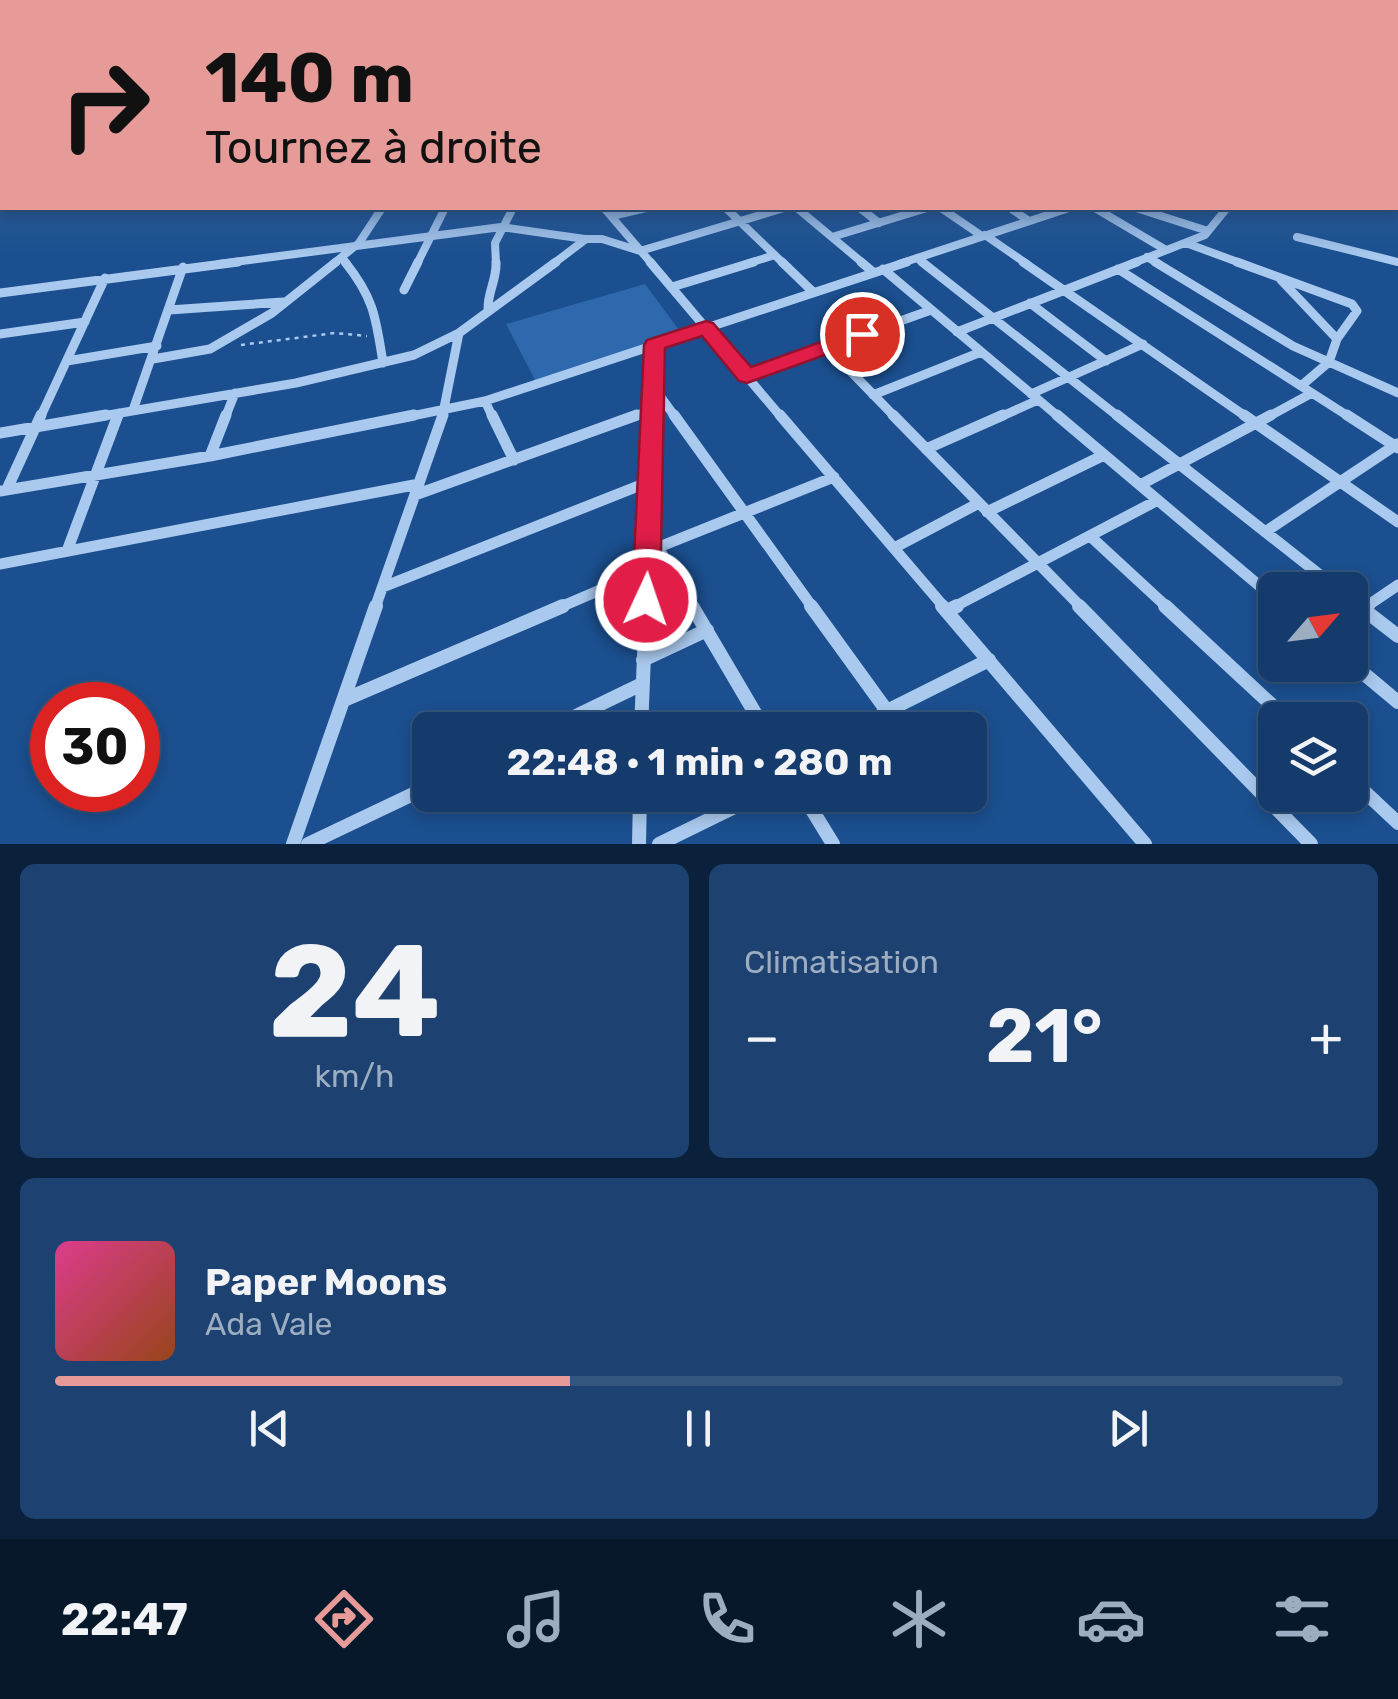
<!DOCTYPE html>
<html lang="fr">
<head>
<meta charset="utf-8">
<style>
  :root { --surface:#143b6b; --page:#1d4271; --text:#f1f3f6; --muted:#9dadc1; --line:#33557e; --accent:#e69b98 }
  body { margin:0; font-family:Rubik,sans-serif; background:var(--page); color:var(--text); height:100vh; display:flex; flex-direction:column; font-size:38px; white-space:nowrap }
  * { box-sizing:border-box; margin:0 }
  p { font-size:32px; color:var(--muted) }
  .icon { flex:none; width:55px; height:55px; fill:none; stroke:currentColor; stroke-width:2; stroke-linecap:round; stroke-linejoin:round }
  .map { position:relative; height:844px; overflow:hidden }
  .drawer { display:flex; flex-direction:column; gap:20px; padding:20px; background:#0b203b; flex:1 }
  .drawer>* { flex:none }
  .top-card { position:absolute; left:0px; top:0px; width:1400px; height:210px; box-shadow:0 5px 15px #0003,0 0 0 2px var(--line); background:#e69b98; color:#111; overflow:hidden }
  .needle { width:65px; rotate:62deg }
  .tools { position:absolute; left:1258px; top:572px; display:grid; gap:20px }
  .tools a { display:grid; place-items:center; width:110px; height:110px; border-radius:15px; background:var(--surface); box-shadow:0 5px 15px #0003,0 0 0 2px var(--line); font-size:50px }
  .speed { position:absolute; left:30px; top:682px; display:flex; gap:20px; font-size:50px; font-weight:700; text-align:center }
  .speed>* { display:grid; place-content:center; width:130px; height:130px; border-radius:50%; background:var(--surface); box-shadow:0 5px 15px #0003,0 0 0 2px var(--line); line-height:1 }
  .speed .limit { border:15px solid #d22; background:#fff; color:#111 }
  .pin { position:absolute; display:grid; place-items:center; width:85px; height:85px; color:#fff; margin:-42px; border:5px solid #fff; border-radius:50%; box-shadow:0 2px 10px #0007 }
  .me { position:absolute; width:110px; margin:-55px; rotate:3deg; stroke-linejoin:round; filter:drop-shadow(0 0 8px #0008) }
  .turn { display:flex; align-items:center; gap:35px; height:210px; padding:0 40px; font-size:45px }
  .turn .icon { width:130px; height:130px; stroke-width:2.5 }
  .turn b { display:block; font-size:70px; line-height:85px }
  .big { font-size:75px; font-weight:700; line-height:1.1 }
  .drawer .widget { flex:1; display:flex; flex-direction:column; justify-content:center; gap:15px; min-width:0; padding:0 35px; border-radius:15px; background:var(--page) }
  .drawer .dial { align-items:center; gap:0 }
  .dial b { font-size:130px; line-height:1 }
  .song { display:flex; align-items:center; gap:30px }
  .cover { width:120px; height:120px; border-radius:15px; background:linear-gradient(135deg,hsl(330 70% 55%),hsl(20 70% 35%)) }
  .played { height:10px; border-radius:5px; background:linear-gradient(90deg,var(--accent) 40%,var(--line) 40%) }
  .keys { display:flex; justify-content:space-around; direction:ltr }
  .heat { display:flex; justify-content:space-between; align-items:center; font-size:55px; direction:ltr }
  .drawer .tiles { flex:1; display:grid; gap:20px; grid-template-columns:1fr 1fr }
  .widget:last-child { grid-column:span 2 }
  .trip { position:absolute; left:412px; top:712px; width:575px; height:100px; border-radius:15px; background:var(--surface); box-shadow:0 5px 15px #0003,0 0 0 2px var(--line); font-weight:700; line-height:100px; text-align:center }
  .tabs { display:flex; height:160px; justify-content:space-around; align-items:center; background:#08182b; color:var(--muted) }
  .tabs .icon { width:70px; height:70px }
  .tabs .selected { color:var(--accent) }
  .tabs b { font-size:45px; color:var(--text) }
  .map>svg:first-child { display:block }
  .green { fill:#2e69ad }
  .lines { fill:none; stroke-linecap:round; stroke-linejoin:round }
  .path { stroke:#a9c9ee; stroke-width:2.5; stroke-dasharray:4 5; stroke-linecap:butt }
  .minor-far3 { stroke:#a9c9ee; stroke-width:8 }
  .minor-far2 { stroke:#a9c9ee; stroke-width:9 }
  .minor-far1 { stroke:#a9c9ee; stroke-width:11 }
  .minor { stroke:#a9c9ee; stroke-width:14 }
  .route { fill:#e11d48; stroke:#92132f; stroke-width:2.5 }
</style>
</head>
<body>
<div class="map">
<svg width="1398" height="844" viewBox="0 0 1398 844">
  <rect width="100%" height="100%" fill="#1b4f8f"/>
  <path class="green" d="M645,284L682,334L535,380L506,324Z"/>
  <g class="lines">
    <path class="path" d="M241,345L335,333L367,336"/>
    <path class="minor-far3" d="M604,208L652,264
      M726,208L784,264
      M797,208L864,264
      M860,208L879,223
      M941,208L982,236
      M1010,208L1029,221
      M1095,208L1166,250
      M1136,208L1208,231
      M612,216L646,208
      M985,235L1027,264
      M832,237L927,208
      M1297,237L1398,262
      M1186,243L1243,264
      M1147,257L1159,264
      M342,258L347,264
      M917,258L925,264
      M219,264L501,227L585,239
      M333,264L359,243L382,208
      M417,264L445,208
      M496,264L495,243L513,208
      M553,264L586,239H602L640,251L784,208
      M746,264L775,255
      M899,264L1069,208
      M1131,264L1205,235L1227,208"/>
    <path class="minor-far2" d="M345,262C374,298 376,318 383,363
      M650,262L782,418
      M782,262L813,292
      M861,262L873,272
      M922,262L1120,418
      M1023,262L1248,418
      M1155,262L1293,346L1398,393
      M1237,262L1352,304L1357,311L1337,339
      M883,269L1060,418
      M1118,269L1351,418
      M1281,280L1337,339L1329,362L1301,386
      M672,287L754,262
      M404,290L418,262
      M0,293L238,262
      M1030,303L1106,361
      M488,308C488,291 497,279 496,262
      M169,310L283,302
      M957,332L1137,262
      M0,334L85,322
      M827,347L896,418
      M153,359L210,349L272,313L336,262
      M67,361L157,346
      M747,376L931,310
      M655,389L676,418
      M1031,394L1143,344
      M873,395L981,352
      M485,401L493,418
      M133,410L183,267
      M40,418L105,278
      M91,418L296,383L414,355L459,333L556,262
      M117,418L119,413
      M225,418L235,393
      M402,418L485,401L907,262
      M442,418L459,333
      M630,418L654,409
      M652,418L655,345
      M998,418L1038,400
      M1266,418L1312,393"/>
    <path class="minor-far1" d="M492,415L514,460
      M674,415L813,608
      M780,415L945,608
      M893,415L1082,608
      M1057,415L1275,599
      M1117,415L1339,590
      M1244,415L1398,522
      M1347,415L1398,448
      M0,433L106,415
      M926,449L1003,415
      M210,456L226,415
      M1140,485L1271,415
      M7,489L41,415
      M0,491L210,456L414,415
      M415,495L637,415
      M987,512L1104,455
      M1265,532L1397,444
      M1090,536L1168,608
      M894,548L979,503
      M654,549L834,477
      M659,549L694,608
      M67,551L118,415
      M0,564L419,484
      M383,587L651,481
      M1350,599L1362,608
      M375,608L443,415
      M558,608L647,570
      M645,608L652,415
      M952,608L1158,500
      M1364,608L1398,585"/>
    <path class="minor" d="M692,606L765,730
      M811,606L887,711
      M942,606L1145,844
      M1079,606L1311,844
      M1165,606L1288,720
      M1359,606L1398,636
      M1363,609L1368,606
      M947,611L957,606
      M643,660L707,630
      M1350,662L1398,702
      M344,700L563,606
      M547,730L642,684
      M641,730L646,606
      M861,730L887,711L989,660
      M1350,778L1398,823
      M803,795L833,844
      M293,844L376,606
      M308,844L430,786
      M639,844L640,795
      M659,844L759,795"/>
  </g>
  <linearGradient id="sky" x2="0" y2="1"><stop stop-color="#0f2b4f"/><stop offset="0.54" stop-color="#39639b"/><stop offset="1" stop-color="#39639b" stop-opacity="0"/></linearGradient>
  <rect width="1398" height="257" fill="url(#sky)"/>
  <path class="route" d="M706,321L713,323L751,367L854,330H869L872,334L869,339L747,383L739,381L702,336L665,348L660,600L656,609L646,612L636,609L632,600L644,345L647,340Z"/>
</svg>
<div class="tools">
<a><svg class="needle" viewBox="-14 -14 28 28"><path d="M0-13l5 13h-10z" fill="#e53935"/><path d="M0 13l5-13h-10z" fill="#9dadc1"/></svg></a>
<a><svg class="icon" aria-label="layers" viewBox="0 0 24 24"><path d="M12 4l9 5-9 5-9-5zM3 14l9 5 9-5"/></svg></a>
</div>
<div class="speed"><div class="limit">30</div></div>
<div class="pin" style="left:862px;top:334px;background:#d93025"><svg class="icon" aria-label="arrive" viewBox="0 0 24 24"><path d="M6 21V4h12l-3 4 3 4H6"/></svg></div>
<svg class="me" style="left:646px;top:600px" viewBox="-20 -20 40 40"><circle r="17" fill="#e11d48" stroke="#fff" stroke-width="3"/><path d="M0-11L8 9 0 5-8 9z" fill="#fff"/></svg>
<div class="trip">22:48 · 1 min · 280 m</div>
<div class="top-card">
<div class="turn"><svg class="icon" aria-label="right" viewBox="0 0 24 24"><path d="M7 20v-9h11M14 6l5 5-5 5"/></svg><div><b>140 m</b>Tournez à droite</div></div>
</div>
</div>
<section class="drawer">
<div class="tiles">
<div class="widget dial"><b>24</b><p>km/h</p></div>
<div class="widget"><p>Climatisation</p>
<div class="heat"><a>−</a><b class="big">21°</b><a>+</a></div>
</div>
<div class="widget">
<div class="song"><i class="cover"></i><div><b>Paper Moons</b><p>Ada Vale</p></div></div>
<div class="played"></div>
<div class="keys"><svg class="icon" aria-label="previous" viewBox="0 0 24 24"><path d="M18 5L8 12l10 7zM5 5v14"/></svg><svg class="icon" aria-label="pause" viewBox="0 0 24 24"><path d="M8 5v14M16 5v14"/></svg><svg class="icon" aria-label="next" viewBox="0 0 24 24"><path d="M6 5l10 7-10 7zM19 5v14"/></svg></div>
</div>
</div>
</section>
<nav class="tabs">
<b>22:47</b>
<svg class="icon selected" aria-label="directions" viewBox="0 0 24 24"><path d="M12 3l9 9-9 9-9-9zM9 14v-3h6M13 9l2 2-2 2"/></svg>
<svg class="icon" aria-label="music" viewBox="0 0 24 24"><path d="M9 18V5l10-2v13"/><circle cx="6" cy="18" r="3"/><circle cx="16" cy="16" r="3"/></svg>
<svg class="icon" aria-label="phone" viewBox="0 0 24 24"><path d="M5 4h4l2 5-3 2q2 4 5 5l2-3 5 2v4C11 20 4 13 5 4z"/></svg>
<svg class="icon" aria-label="climate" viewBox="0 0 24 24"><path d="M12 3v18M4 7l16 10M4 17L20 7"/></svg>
<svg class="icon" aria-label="car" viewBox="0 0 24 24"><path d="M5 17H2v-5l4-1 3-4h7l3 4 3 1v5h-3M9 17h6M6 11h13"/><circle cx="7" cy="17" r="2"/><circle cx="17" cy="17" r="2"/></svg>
<svg class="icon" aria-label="filters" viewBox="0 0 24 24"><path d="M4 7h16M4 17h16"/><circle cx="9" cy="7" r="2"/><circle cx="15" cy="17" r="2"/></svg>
</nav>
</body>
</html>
